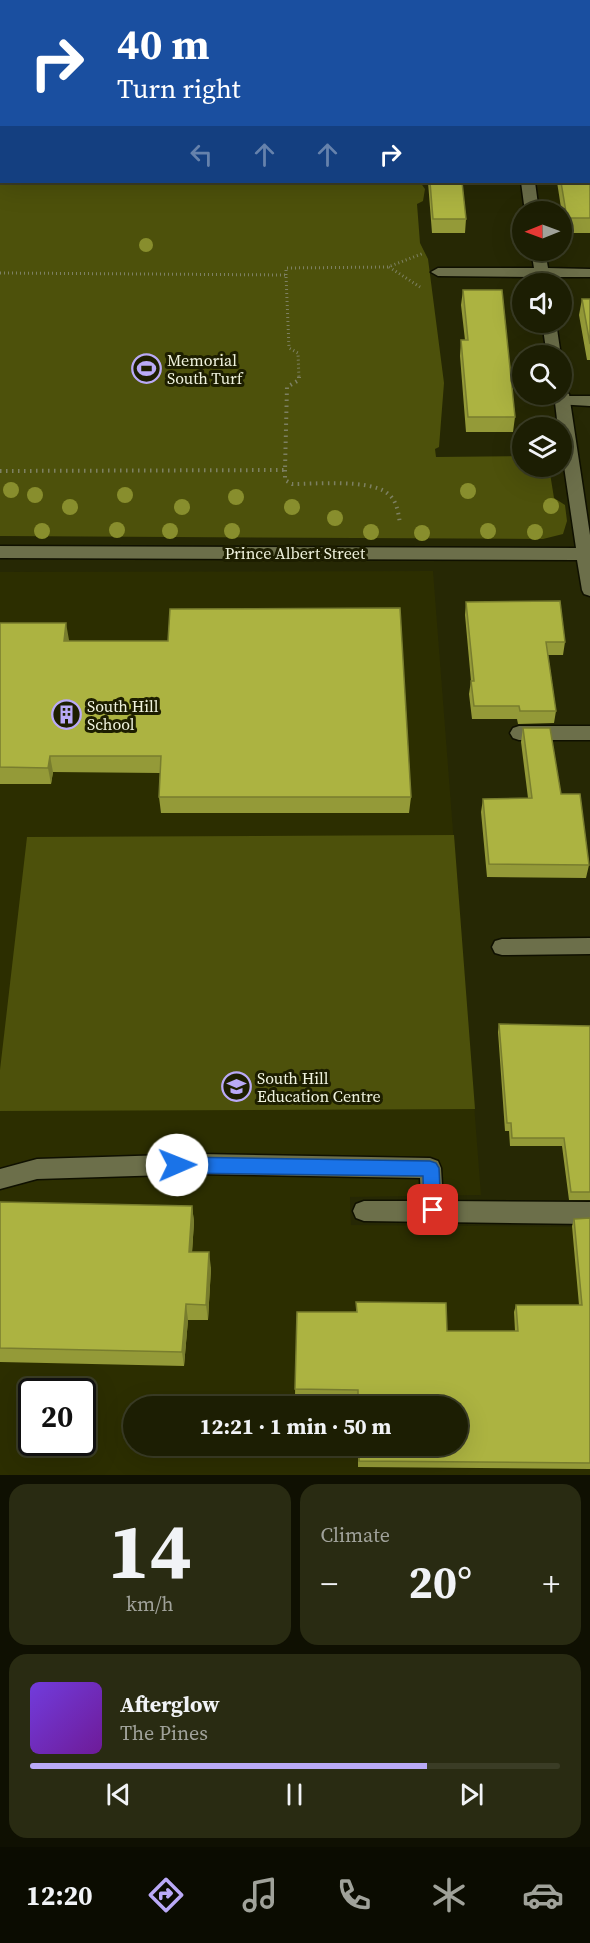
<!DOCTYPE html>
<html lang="en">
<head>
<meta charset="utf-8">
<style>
  :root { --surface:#1c1e03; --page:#292b12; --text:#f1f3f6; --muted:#a0a29a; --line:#3a3c25; --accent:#baaaf7 }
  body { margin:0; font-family:"Source Serif 4",serif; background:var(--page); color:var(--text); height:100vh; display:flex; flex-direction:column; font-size:22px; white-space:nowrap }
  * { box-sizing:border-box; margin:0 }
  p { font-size:20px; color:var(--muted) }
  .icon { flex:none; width:33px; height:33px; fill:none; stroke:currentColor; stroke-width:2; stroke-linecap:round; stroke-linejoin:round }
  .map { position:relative; height:1475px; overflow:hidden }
  .panel { display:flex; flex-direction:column; gap:9px; padding:9px; background:#0f1002; flex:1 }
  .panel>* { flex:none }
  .top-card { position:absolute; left:0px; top:0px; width:591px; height:183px; box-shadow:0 6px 24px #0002,0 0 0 2px var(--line); background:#1a4fa0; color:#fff; overflow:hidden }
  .needle { width:39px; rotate:269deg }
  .tools { position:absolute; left:512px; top:201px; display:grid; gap:12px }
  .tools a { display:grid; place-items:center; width:60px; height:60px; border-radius:50%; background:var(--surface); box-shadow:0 6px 24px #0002,0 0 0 2px var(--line); font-size:30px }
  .speed { position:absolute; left:18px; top:1378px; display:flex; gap:12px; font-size:30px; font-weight:700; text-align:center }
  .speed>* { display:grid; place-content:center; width:78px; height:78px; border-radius:50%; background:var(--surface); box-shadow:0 6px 24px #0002,0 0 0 2px var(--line); line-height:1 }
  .speed .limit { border:3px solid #111; border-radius:9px; background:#fff; color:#111 }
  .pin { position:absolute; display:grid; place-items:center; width:51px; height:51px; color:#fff; margin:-26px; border-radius:12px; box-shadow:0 3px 9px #0006 }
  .me { position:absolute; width:66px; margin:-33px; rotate:89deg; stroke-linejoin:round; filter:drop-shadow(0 0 4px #0008) }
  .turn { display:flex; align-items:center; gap:21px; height:126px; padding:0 18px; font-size:27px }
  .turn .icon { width:78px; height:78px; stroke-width:2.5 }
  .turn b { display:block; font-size:42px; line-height:51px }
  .lanes { display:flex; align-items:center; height:57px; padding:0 18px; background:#0003; justify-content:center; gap:30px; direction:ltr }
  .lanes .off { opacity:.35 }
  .big { font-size:45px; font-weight:700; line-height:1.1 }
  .panel .card { flex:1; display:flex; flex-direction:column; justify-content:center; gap:9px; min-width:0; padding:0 21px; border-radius:18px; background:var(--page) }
  .panel .dial { align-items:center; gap:0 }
  .dial b { font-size:78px; line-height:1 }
  .song { display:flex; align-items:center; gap:18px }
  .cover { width:72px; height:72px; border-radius:9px; background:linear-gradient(135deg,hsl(260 70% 55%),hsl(280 70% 35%)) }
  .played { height:6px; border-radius:3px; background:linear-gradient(90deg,var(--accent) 75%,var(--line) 75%) }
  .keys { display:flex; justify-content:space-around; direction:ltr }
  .heat { display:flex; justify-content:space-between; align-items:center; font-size:33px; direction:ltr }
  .panel .tiles { flex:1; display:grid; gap:9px; grid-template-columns:1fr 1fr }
  .card:last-child { grid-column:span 2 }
  .trip { position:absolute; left:123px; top:1396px; width:345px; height:60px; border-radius:30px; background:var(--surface); box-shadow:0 6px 24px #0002,0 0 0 2px var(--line); font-weight:700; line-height:60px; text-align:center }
  .dock { display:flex; height:96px; justify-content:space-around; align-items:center; background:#0b0c01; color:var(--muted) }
  .dock .icon { width:42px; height:42px }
  .dock .on { color:var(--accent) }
  .dock b { font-size:27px; color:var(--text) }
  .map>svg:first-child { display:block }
  .built { fill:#2c2e00; fill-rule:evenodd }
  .green { fill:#4d510b }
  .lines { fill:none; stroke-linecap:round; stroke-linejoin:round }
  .lane-casing { stroke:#0f1000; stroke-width:3 }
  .street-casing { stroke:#0f1000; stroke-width:3 }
  .path-far1 { stroke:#7d8062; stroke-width:3; stroke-dasharray:1 3; stroke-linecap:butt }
  .path { stroke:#7d8062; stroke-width:4; stroke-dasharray:1.5 4.5; stroke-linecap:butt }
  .lane { fill:#6c6f4a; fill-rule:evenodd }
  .street { fill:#6c6f4a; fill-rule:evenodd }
  .tree { fill:#888e2d }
  .wall { fill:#949a38 }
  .shaded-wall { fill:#787d2e }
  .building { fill:#acb341; stroke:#787d2e; stroke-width:1.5 }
  .route { fill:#1a73e8; stroke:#114b97; stroke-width:1.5 }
  .labels { text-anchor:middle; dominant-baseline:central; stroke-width:6; stroke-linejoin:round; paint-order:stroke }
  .poi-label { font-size:16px; fill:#f0f3de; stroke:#1d1e00; text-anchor:start }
  .street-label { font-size:16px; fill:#f0f3de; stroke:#1d1e00 }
</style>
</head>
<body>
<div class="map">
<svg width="590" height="1475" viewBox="0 0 590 1475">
  <rect width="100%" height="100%" fill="#262804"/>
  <path class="built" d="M433,571L481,1195L350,1197L351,1225L590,1227V1475H0V572ZM32,1392H82V1443H32ZM134,1407H458V1446H134Z"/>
  <path class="green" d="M0,0H483L2,2V182H420L425,189L423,201L417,204L420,243L428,259L444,383L439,447L435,449L436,457L522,456V466L549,467L554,498L565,505L567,521L563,534L543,539L0,536Z
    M454,835L475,1109L0,1111V1070L27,837Z"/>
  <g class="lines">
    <defs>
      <path id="lane" d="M561,396H590V406L556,404L553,401Z
        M519,726H590V740H519L513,738L510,733L513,728Z
        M200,1154L430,1158L438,1161L441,1168L443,1201L590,1202V1224L364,1221L356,1218L353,1211L356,1204L364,1201H421L420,1178L200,1174L37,1179L0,1189V1169L37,1159Z"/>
      <path id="street" d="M493,0H505L506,2H494Z
        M521,182H535L539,212H525Z
        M531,250H545L548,268L590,269V277H549L550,284H536L535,277L438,276L431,272L438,268H534Z
        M542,322H556L561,356V357L547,356Z
        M561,389L569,394L590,535V596L584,594L582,590L577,560L0,558V546L576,548L561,446V428H558L554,394H561Z
        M590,938V954L502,955L495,953L492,947L495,941L502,939Z"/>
    </defs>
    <use href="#lane" class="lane-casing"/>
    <use href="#street" class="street-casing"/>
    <path class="path-far1" d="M447,2L449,0
      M389,267L420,287
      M0,273L286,275L289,348L298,353L299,379
      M286,275V268L388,267L424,253"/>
    <path class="path" d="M285,470V480L292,484C315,484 369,479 387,493C397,500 398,512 400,523
      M0,471L285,470L287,387L299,380V377"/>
    <use href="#lane" class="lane"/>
    <use href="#street" class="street"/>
  </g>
  <g class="tree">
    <circle cx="146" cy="245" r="7"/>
    <circle cx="11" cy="490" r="8"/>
    <circle cx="468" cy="491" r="8"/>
    <circle cx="35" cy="495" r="8"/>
    <circle cx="125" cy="495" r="8"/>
    <circle cx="236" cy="497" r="8"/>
    <circle cx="551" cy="506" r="8"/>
    <circle cx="70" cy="507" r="8"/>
    <circle cx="182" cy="507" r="8"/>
    <circle cx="292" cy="507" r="8"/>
    <circle cx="335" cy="518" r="8"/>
    <circle cx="117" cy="530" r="8"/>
    <circle cx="42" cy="531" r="8"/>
    <circle cx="170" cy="531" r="8"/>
    <circle cx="232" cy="531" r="8"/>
    <circle cx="488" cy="531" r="8"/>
    <circle cx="371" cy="532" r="8"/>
    <circle cx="535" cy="532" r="8"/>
    <circle cx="422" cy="533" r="8"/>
  </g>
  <path class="wall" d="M590,81V233H565L557,182H590Z
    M428,182H462L466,219L465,233H432Z
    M463,290L515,417L513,432H466L460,356L461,340H465L461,305Z
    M582,299H590V360H587L579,315Z
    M466,602L565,642L563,655H548L556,711L554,723L518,724L517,719H472L469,694L471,681L465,615Z
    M0,623L69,640V641L411,797L409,813H161L159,797L160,773L53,772L51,784H0Z
    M523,728L561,794L589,865L586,878L487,877L481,812L483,799L528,798L521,742Z
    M499,1024L590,1026V1200H569L562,1146H510L509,1131H505L498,1032Z
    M0,1202L192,1206L194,1222L192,1252L211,1268L208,1320H188L184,1366L0,1362Z
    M590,1218V1469L358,1467V1446H458V1407H357V1396L295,1395L297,1312H356V1302L447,1331H515L514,1312L516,1305H579L572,1226L574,1219Z"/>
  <path class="shaded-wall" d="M66,623L69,640L67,658L64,641Z
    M50,756L53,772L51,784L48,768Z
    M192,1206L194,1222L191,1268L189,1252Z
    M209,1252L211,1268L208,1320L206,1305Z
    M186,1304L188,1320L184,1366L182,1352Z"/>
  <path class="building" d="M531,0H563V2H531Z
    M564,0H590V22V2H564Z
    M590,81V218H567L561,182H590Z
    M430,182H462L466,219H433Z
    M463,290H502L515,417H468L461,340H468Z
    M582,299H590V344Z
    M560,601L565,642H546L556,711H520L519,706H474L471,681H474L466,602Z
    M400,608L411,797H159L161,756H50L48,768L0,767V623H66L64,641H168L170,609Z
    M523,728H550L561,794H580L589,865L489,864L483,799L532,798Z
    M499,1024L590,1026V1192H571L564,1138H512L511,1123H507Z
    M0,1202L192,1206L189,1252H209L206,1305L186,1304L182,1352L0,1348Z
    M590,1218V1463L359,1461V1446H458V1407H358V1390L295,1389L297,1312H357L356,1302L446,1303L447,1331H518L516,1305H582L574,1219Z"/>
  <path class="route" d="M177,1157L430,1161L436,1163L439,1168L441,1210L439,1216L433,1218L427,1216L424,1210L423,1176L177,1173L171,1170L168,1165L171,1159Z"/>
  <defs>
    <symbol id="stadium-ring" viewBox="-11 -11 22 22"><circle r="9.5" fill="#1d1e00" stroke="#baaaf7" stroke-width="1.5"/><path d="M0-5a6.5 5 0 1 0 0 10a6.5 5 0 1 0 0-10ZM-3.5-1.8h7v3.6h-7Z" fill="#baaaf7"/></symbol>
    <symbol id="building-ring" viewBox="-11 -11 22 22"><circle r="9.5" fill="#1d1e00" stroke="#baaaf7" stroke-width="1.5"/><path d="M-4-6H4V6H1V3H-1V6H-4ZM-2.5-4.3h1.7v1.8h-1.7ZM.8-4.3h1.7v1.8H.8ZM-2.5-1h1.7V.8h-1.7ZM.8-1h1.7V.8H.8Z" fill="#baaaf7"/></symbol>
    <symbol id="school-ring" viewBox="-11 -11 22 22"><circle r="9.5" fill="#1d1e00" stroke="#baaaf7" stroke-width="1.5"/><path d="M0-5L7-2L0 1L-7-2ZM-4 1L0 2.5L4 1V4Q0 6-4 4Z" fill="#baaaf7"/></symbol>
  </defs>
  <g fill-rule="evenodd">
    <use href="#stadium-ring" x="130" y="352" width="33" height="33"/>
    <use href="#building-ring" x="50" y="698" width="33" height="33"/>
    <use href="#school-ring" x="220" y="1070" width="33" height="33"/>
  </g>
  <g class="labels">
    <g class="poi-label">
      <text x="167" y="360">Memorial<tspan x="167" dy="18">South Turf</tspan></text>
      <text x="87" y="706">South Hill<tspan x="87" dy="18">School</tspan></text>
      <text x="257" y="1078">South Hill<tspan x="257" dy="18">Education Centre</tspan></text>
    </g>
    <g class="street-label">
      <text x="295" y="553">Prince Albert Street</text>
    </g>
  </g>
</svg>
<div class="tools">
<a><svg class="needle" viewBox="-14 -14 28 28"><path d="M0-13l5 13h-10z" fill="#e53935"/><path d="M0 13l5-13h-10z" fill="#a0a29a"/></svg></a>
<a><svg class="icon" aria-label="sound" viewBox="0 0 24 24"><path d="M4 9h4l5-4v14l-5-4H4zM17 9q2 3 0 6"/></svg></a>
<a><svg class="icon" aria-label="search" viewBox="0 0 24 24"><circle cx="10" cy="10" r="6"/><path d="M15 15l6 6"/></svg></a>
<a><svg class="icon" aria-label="layers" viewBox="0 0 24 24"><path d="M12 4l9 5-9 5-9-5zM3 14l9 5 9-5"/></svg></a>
</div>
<div class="speed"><div class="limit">20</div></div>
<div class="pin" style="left:433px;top:1210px;background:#d93025"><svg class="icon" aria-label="arrive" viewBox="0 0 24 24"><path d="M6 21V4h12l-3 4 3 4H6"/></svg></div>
<svg class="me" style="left:177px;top:1165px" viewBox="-20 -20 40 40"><circle r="19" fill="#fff"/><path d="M0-13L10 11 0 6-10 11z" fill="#1a73e8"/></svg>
<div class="trip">12:21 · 1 min · 50 m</div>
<div class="top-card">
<div class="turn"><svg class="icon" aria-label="right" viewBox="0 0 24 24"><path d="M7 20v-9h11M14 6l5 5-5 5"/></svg><div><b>40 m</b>Turn right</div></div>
<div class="lanes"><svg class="icon off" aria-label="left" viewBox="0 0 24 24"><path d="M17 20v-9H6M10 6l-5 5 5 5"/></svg><svg class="icon off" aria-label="ahead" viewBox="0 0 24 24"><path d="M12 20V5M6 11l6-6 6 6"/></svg><svg class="icon off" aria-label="ahead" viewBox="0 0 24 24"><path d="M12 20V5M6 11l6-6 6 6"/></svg><svg class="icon" aria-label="right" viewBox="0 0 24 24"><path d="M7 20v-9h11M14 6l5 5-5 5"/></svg></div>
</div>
</div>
<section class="panel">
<div class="tiles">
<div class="card dial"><b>14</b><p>km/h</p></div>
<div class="card"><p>Climate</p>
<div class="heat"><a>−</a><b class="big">20°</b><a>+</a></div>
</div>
<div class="card">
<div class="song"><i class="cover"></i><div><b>Afterglow</b><p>The Pines</p></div></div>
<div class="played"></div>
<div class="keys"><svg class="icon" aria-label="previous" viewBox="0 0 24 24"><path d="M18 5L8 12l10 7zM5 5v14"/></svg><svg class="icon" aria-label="pause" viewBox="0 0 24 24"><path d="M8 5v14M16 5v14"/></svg><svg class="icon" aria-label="next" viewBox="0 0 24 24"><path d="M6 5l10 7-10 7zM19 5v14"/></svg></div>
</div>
</div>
</section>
<nav class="dock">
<b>12:20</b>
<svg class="icon on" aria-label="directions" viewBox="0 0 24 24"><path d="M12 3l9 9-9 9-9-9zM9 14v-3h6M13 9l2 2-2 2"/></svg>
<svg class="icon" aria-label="music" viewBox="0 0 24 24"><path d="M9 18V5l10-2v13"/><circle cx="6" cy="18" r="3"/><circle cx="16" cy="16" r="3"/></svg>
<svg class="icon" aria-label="phone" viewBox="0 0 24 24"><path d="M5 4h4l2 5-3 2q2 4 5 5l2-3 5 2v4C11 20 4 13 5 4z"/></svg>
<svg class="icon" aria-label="climate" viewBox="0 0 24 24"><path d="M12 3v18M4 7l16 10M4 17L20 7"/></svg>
<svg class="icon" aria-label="car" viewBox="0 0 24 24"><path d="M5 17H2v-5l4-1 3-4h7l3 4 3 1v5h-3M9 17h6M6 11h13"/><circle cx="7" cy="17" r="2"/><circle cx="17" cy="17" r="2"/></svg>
</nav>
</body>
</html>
